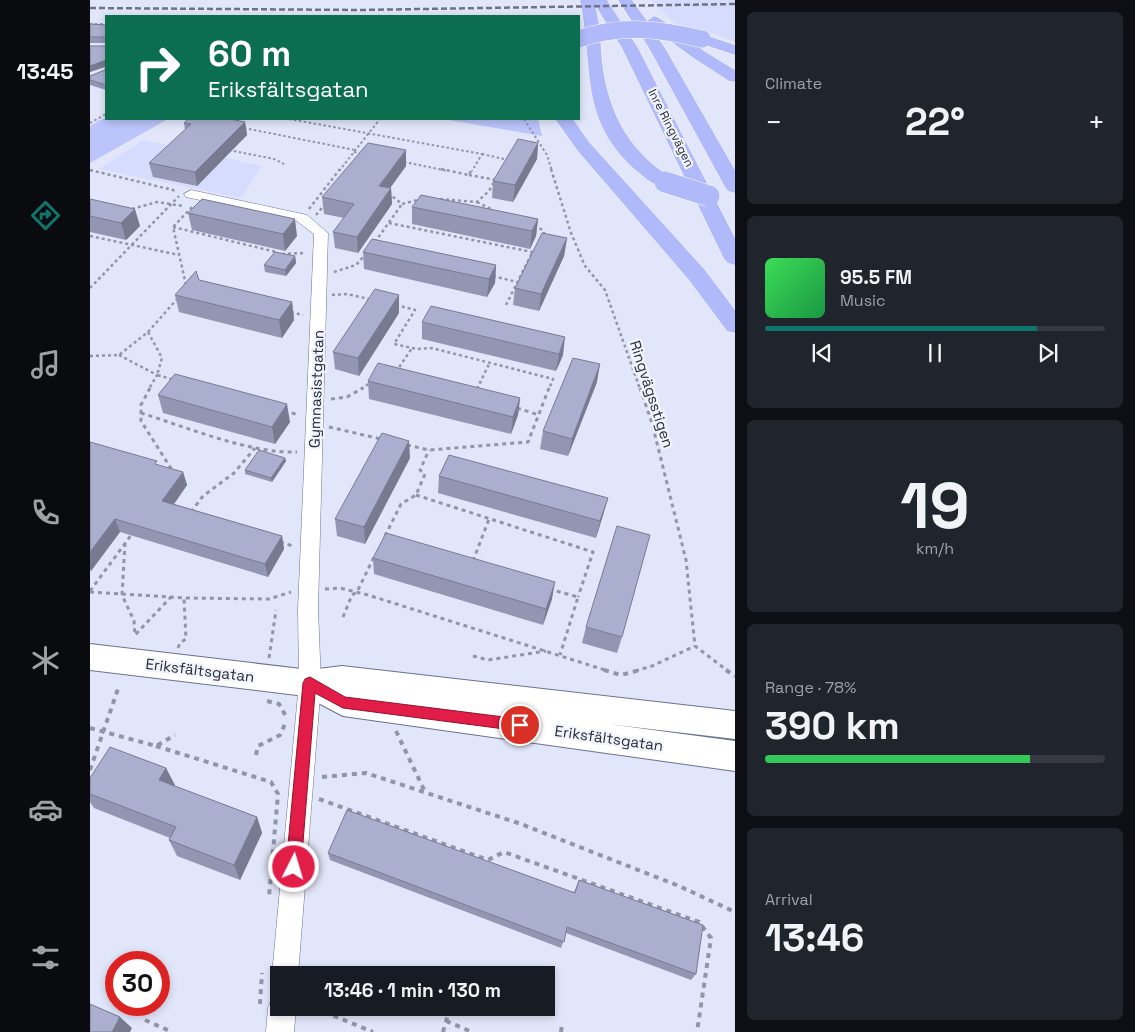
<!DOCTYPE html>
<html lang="en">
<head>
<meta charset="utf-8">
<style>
  :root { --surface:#171b24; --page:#20242c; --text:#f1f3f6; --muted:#9ea1a6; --line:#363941; --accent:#0f766e }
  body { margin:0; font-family:"Space Grotesk",sans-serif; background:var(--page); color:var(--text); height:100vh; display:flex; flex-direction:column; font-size:19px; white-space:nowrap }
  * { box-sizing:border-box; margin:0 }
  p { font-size:16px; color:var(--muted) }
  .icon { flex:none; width:28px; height:28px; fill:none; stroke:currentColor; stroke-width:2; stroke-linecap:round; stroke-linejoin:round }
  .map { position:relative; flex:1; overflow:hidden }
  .drawer { display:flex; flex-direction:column; gap:12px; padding:12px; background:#0d0f14; width:400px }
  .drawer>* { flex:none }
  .hud { position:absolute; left:15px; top:15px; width:475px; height:105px; border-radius:0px; box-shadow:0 2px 8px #0003; background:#0b6e4f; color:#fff; overflow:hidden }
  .speed { position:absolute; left:15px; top:951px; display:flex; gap:10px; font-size:25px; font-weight:700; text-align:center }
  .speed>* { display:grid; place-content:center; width:65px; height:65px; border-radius:50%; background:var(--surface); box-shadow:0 2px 8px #0003; line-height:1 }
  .speed .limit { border:8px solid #d22; background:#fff; color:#111 }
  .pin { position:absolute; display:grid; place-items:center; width:42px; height:42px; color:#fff; margin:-21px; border:2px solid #fff; border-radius:50%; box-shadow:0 1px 5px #0007 }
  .me { position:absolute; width:55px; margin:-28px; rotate:5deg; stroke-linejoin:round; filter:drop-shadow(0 0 4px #0008) }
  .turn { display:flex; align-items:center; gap:18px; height:105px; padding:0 20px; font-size:22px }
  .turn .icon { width:65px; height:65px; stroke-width:2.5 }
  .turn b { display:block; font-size:35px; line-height:42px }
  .big { font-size:38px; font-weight:800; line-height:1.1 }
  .drawer .card { flex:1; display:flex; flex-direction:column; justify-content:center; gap:8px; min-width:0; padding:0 18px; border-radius:8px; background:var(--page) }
  .drawer .dial { align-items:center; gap:0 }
  .dial b { font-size:65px; line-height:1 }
  .song { display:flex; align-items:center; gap:15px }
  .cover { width:60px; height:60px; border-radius:8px; background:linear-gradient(135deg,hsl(130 70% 55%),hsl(140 70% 35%)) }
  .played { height:5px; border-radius:2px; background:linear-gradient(90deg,var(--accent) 80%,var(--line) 80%) }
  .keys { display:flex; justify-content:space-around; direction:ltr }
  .heat { display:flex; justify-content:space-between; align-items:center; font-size:28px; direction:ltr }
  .charge { height:8px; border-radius:4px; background:linear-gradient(90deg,#34c759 78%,var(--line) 0) }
  .trip { position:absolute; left:180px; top:966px; width:285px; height:50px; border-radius:0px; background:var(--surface); box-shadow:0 2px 8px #0003; font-weight:800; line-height:50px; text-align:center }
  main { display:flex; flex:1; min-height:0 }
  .tab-bar { display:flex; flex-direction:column; width:90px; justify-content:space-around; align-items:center; background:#090b0e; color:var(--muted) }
  .tab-bar .icon { width:35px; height:35px }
  .tab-bar .active { color:var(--accent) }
  .tab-bar b { font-size:22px; color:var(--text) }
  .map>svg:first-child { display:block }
  .built { fill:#d6dcfd }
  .green { fill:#bbc4fb }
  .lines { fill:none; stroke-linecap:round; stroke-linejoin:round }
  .street-casing { stroke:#6c718f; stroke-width:1 }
  .secondary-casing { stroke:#6c718f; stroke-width:2 }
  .highway-casing { stroke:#fff; stroke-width:1 }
  .path-far3 { stroke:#9295a6; stroke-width:2; stroke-dasharray:2.5 2.5; stroke-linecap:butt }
  .path-far2 { stroke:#9295a6; stroke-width:2.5; stroke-dasharray:3 3; stroke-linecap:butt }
  .path-far1 { stroke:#9295a6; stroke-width:3; stroke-dasharray:4 4; stroke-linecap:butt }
  .path { stroke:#9295a6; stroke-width:4; stroke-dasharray:5 5; stroke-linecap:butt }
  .street { fill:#fff; fill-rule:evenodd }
  .secondary { fill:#fff; fill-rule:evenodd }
  .highway { fill:#b0b9f9; fill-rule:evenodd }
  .rail { stroke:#6f7282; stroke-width:2.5; stroke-dasharray:6 3; stroke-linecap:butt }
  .highway-bridge-far1-casing { stroke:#fff; stroke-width:18; stroke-linecap:butt }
  .highway-bridge-casing { stroke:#fff; stroke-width:22; stroke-linecap:butt }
  .highway-bridge-far1 { stroke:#b0b9f9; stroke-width:17 }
  .highway-bridge { stroke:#b0b9f9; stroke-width:21 }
  .wall { fill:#9296b2 }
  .shaded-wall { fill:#777a91 }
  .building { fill:#aaafcf; stroke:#777a91 }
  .route { fill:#e11d48; stroke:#92132f }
  .labels { text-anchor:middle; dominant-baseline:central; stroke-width:4.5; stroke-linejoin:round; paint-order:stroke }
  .far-street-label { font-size:12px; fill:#2a2c39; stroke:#f2f4fb }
  .street-label { font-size:15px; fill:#2a2c39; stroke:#f2f4fb }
</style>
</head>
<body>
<main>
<nav class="tab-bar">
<b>13:45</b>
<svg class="icon active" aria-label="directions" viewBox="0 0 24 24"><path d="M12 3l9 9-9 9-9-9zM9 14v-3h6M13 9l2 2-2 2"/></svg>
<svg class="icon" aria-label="music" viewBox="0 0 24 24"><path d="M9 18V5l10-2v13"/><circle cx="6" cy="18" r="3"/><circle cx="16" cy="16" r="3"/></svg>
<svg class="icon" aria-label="phone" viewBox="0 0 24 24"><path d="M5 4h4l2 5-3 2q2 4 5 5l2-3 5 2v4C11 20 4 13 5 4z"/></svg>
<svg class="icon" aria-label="climate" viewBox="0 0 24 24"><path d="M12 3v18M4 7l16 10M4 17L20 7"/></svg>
<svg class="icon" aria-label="car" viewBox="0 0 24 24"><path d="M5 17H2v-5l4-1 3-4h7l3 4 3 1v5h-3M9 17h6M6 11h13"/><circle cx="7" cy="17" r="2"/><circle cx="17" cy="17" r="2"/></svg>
<svg class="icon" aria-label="filters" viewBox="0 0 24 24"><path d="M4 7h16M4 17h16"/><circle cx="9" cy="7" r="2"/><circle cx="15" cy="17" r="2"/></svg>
</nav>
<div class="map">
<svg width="645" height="1032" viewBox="0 0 645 1032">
  <rect width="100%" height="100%" fill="#e2e6fa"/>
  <path class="built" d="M561,0H645V42L625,34L590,28Z
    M53,140L172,166L151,198L9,169Z"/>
  <path class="green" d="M16,117V119H78L0,163V126Z
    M353,119H448L452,136Z"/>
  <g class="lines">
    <defs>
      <path id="street" d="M101,190L217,215L238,233L228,609L231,683L208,975H189V986L186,984L182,975L209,683L208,609L224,234L207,221L96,197L94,194Z
        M189,996V1008H206L204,1032H176L178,1008L182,998Z"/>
      <path id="secondary" d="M0,644L220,670L252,666L645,711V739L518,724L645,741V771L253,716L215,696L0,670Z"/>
      <path id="highway" d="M490,0H517L548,48L645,238V265L638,263L634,259L532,48L505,5C511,26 510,48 513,69C520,116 541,153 582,178L585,182L582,186C569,189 558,181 548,172C488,121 504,67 490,0Z
        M528,0H542L557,21L564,16L569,18L614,51L645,70V82L639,81L602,57L559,25L575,48L645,170V193L638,191L635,187L559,48Z
        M612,34L645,45V55L606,42L604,39L606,36Z
        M465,119H483L499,142L615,270L645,310V333L637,331L599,280L487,150Z"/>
    </defs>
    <use href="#street" class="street-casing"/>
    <use href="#secondary" class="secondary-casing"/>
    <use href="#highway" class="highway-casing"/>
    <path class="path-far3" d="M0,24H16
      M199,119L392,154L382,171
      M434,119L457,155L462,171
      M0,123L16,114
      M154,128L265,150
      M139,150L184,159L194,164
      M264,152L273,154
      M392,154L418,160
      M314,162L358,171
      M0,170L3,171
      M249,171L290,119"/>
    <path class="path-far2" d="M351,169L379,175L382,169
      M461,169L481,233L495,266L515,290L550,389
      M0,170L87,191
      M379,175L406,180
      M298,193L312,204L331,199
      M350,199L387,202L399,191L404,182
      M387,202L403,210
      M42,209L67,202L93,206
      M219,209L250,169
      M226,215L235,204
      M299,223L442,252
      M444,226L453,230L455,236
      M83,227L186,252
      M0,236L89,255
      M285,242L312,204
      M192,254L215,253
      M244,272L266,265L275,255
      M403,276L427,282
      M96,285L83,227L101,208H104
      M0,288L89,196
      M242,295L257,294L283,300
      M306,305L325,310L304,344L327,349L342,348L463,379L459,389
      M416,305L443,251
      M201,312L213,315
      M58,332L72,358L67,375L85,380
      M29,355L67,375L59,389
      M0,356L29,355L58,332L88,298
      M306,372L322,348
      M271,389L280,383
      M387,389L400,362"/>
    <path class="path-far1" d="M60,388L51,405V421L82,470
      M550,388L562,423L596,560L605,646L638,671
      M386,391L387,388
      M241,399L257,397L273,388
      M427,408L449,415
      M194,411L209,415
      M51,413C96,427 161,454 207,452
      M239,427L291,439
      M317,445L339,450L438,442L459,388
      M326,495L503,552L488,597
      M101,512L113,496L144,473L165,448
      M295,536L311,504L326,495L335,474L330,470L339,450
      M190,542L203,546
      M35,543L32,595L44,621L45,635L81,597
      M383,561L399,519
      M235,589L250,588L278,595L518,671
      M459,589L488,597L470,655
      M0,591L42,534
      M0,592L94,598L179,599L201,592
      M253,617L262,595L267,592L284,557
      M88,648L90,643L96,639L94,598
      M383,656L398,660L456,651
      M179,658L186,610
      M545,671L562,666L605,646"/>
    <path class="path" d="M514,670L531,675L550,670
      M636,670L645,676
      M177,701L189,704L197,718
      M0,728L66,746L85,735
      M306,731L336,794
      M66,746L181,782L188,794L179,897
      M166,755L168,746L190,735L195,724
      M0,770L29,686
      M232,777L276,773L431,824L589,886L645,912
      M229,799L398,860L414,852L609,922L621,938L607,1032
      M170,1004L172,973
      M225,1008L283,1032
      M55,1020L82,1032
      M356,1021L382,1032
      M353,1032L360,1008
      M471,1032L472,1024"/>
    <use href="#street" class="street"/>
    <use href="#secondary" class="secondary"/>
    <use href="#highway" class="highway"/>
    <path class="rail" d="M0,8L269,10L645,4"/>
    <defs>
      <path id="highway-bridge-far1" d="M489,39C530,24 570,29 612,39"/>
      <path id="highway-bridge" d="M575,182L619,196"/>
    </defs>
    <use href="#highway-bridge-far1" class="highway-bridge-far1-casing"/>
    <use href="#highway-bridge" class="highway-bridge-casing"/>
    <use href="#highway-bridge-far1" class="highway-bridge-far1"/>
    <use href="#highway-bridge" class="highway-bridge"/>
  </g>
  <path class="wall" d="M0,24L16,25V90L0,85V76L15,70L16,67L0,72V46H16V43H0Z
    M155,122L157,135L107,186L63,177L59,163L95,130L94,123Z
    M448,143L447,159L423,202L402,198L403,181Z
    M316,150V166L300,188H301L302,204L268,253L245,248L243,232L254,218L234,214L232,197Z
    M0,199L50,226L36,240L0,232Z
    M322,207L448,219L446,236L440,249L322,224Z
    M98,213L207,236L195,251L102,230Z
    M477,238L474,256L449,311L423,305L425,288Z
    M273,252L406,265L405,283L397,297L274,269Z
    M205,256L206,263L196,276L175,272L174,265Z
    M109,280L202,302L204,320L192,338L89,312L85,295Z
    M309,313L269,376L245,369L243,352Z
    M332,322L473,355L466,371L332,339Z
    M278,381L430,398L428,415L421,434L279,399Z
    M507,382L478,456L450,449L453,431Z
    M68,395L200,422L185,444L73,413Z
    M0,442L68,465L93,472L97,485L84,504L192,536L194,549L178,577L30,532L1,571L0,570Z
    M195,458L196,461L182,482L155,474V470Z
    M320,458L275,544L247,536L245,519Z
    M349,476L518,498L513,515L506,538L348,493Z
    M283,558L462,599L453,625L284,574Z
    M496,627L532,637L527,653L492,643Z
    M76,768L84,786L167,817L172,833L150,880L87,856L79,840L80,838L4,808L0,802V778Z
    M238,853L484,892L489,880L606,974L601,980L476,933L471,948L240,860Z"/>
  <path class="shaded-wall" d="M16,60V66L0,72V66Z
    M155,122L157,135L107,186L105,172Z
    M448,143L447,159L423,202L425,185Z
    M316,150V166L290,202L289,186Z
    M301,188L302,204L268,253L267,237Z
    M45,209L50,226L36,240L31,223Z
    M205,219L207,236L195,251L193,234Z
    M448,219L446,236L440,249L442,231Z
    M477,238L474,256L449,311L451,294Z
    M205,256L206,263L196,276L195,270Z
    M406,265L405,283L397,297L399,279Z
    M309,295V313L269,376L268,358Z
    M202,302L204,320L192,338L189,320Z
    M475,337L473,355L466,371L469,354Z
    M510,364L507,382L478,456L482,439Z
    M430,398L428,415L421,434L423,417Z
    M197,404L200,422L185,444L182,427Z
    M319,441L320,458L275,544L274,527Z
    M195,458L196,461L182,482L181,478Z
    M93,472L97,485L77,514L72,501Z
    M518,498L513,515L506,538L510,521Z
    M25,519L30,532L1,571L0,567V552Z
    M192,536L194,549L178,577L175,564Z
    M465,582L462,599L453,625L456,609Z
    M76,768L85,785L77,798L69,780Z
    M167,817L172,833L150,880L144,865Z
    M30,1017L42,1028L40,1032H22Z"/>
  <path class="building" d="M0,24L16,25V85L0,80V76L15,70L16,60L0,66V46H16V37H0Z
    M98,119H140L155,122L105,172L59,163L101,124L94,123Z
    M428,139L448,143L425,185L403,181Z
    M278,143L316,150L289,186L301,188L267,237L243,232L264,204L232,197Z
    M331,195L448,219L442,231L322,207Z
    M0,199L45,209L31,223L0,216Z
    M112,199L205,219L193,234L98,213Z
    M452,233L477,238L451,294L425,288Z
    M282,239L406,265L399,279L273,252Z
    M185,252L205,256L195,270L174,265Z
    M106,271L109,280L202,302L189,320L85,295Z
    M285,289L309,295L268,358L243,352Z
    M341,306L475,337L469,354L332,322Z
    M483,358L510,364L482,439L453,431Z
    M288,363L430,398L423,417L278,381Z
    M85,374L197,404L182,427L68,395Z
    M292,433L319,441L274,527L245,519Z
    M0,442L67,461L65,464L93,472L72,501L192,536L175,564L25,519L0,552Z
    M169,450L195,458L181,478L155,470Z
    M359,455L518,498L510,521L349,476Z
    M527,526L560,535L532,637L496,627Z
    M296,533L465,582L456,609L283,558Z
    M20,747L76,768L69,780L167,817L144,865L79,840L86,827L0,794V778Z
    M257,810L485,893L489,880L613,925L606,974L477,927L474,942L238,853Z
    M0,1004L30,1017L22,1032H0Z"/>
  <path class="route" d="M220,677L255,697L430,719L435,721L437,725L435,729L430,731L253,708L225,693L211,867L209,872L204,874L198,872L196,867L213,683L215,679Z"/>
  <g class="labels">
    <g class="far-street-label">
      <text transform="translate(581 128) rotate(63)">Inre Ringvägen</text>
    </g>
    <g class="street-label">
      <text transform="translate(226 389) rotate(-88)">Gymnasistgatan</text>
      <text transform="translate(562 394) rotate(72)">Ringvägsstigen</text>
      <text transform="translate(110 670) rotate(7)">Eriksfältsgatan</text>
      <text transform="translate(519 738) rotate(8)">Eriksfältsgatan</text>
    </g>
  </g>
</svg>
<div class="speed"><div class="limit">30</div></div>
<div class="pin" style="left:430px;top:725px;background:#d93025"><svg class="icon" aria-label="arrive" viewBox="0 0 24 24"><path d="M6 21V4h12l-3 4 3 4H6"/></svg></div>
<svg class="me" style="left:204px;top:867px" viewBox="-20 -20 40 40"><circle r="17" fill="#e11d48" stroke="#fff" stroke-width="3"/><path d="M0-11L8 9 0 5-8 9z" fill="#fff"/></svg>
<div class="trip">13:46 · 1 min · 130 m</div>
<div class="hud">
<div class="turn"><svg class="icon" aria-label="right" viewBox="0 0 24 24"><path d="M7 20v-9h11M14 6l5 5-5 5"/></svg><div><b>60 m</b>Eriksfältsgatan</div></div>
</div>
</div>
<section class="drawer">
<div class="card"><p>Climate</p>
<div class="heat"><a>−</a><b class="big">22°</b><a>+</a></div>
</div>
<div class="card">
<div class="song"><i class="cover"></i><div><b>95.5 FM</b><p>Music</p></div></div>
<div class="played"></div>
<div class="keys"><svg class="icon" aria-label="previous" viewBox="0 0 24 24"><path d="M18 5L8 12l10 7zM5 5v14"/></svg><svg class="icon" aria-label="pause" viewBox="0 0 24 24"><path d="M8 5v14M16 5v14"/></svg><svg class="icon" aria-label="next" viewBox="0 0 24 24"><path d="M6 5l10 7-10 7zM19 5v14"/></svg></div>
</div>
<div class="card dial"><b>19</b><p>km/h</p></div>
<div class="card"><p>Range · 78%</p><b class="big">390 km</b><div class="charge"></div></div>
<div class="card"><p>Arrival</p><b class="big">13:46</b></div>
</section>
</main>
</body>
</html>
